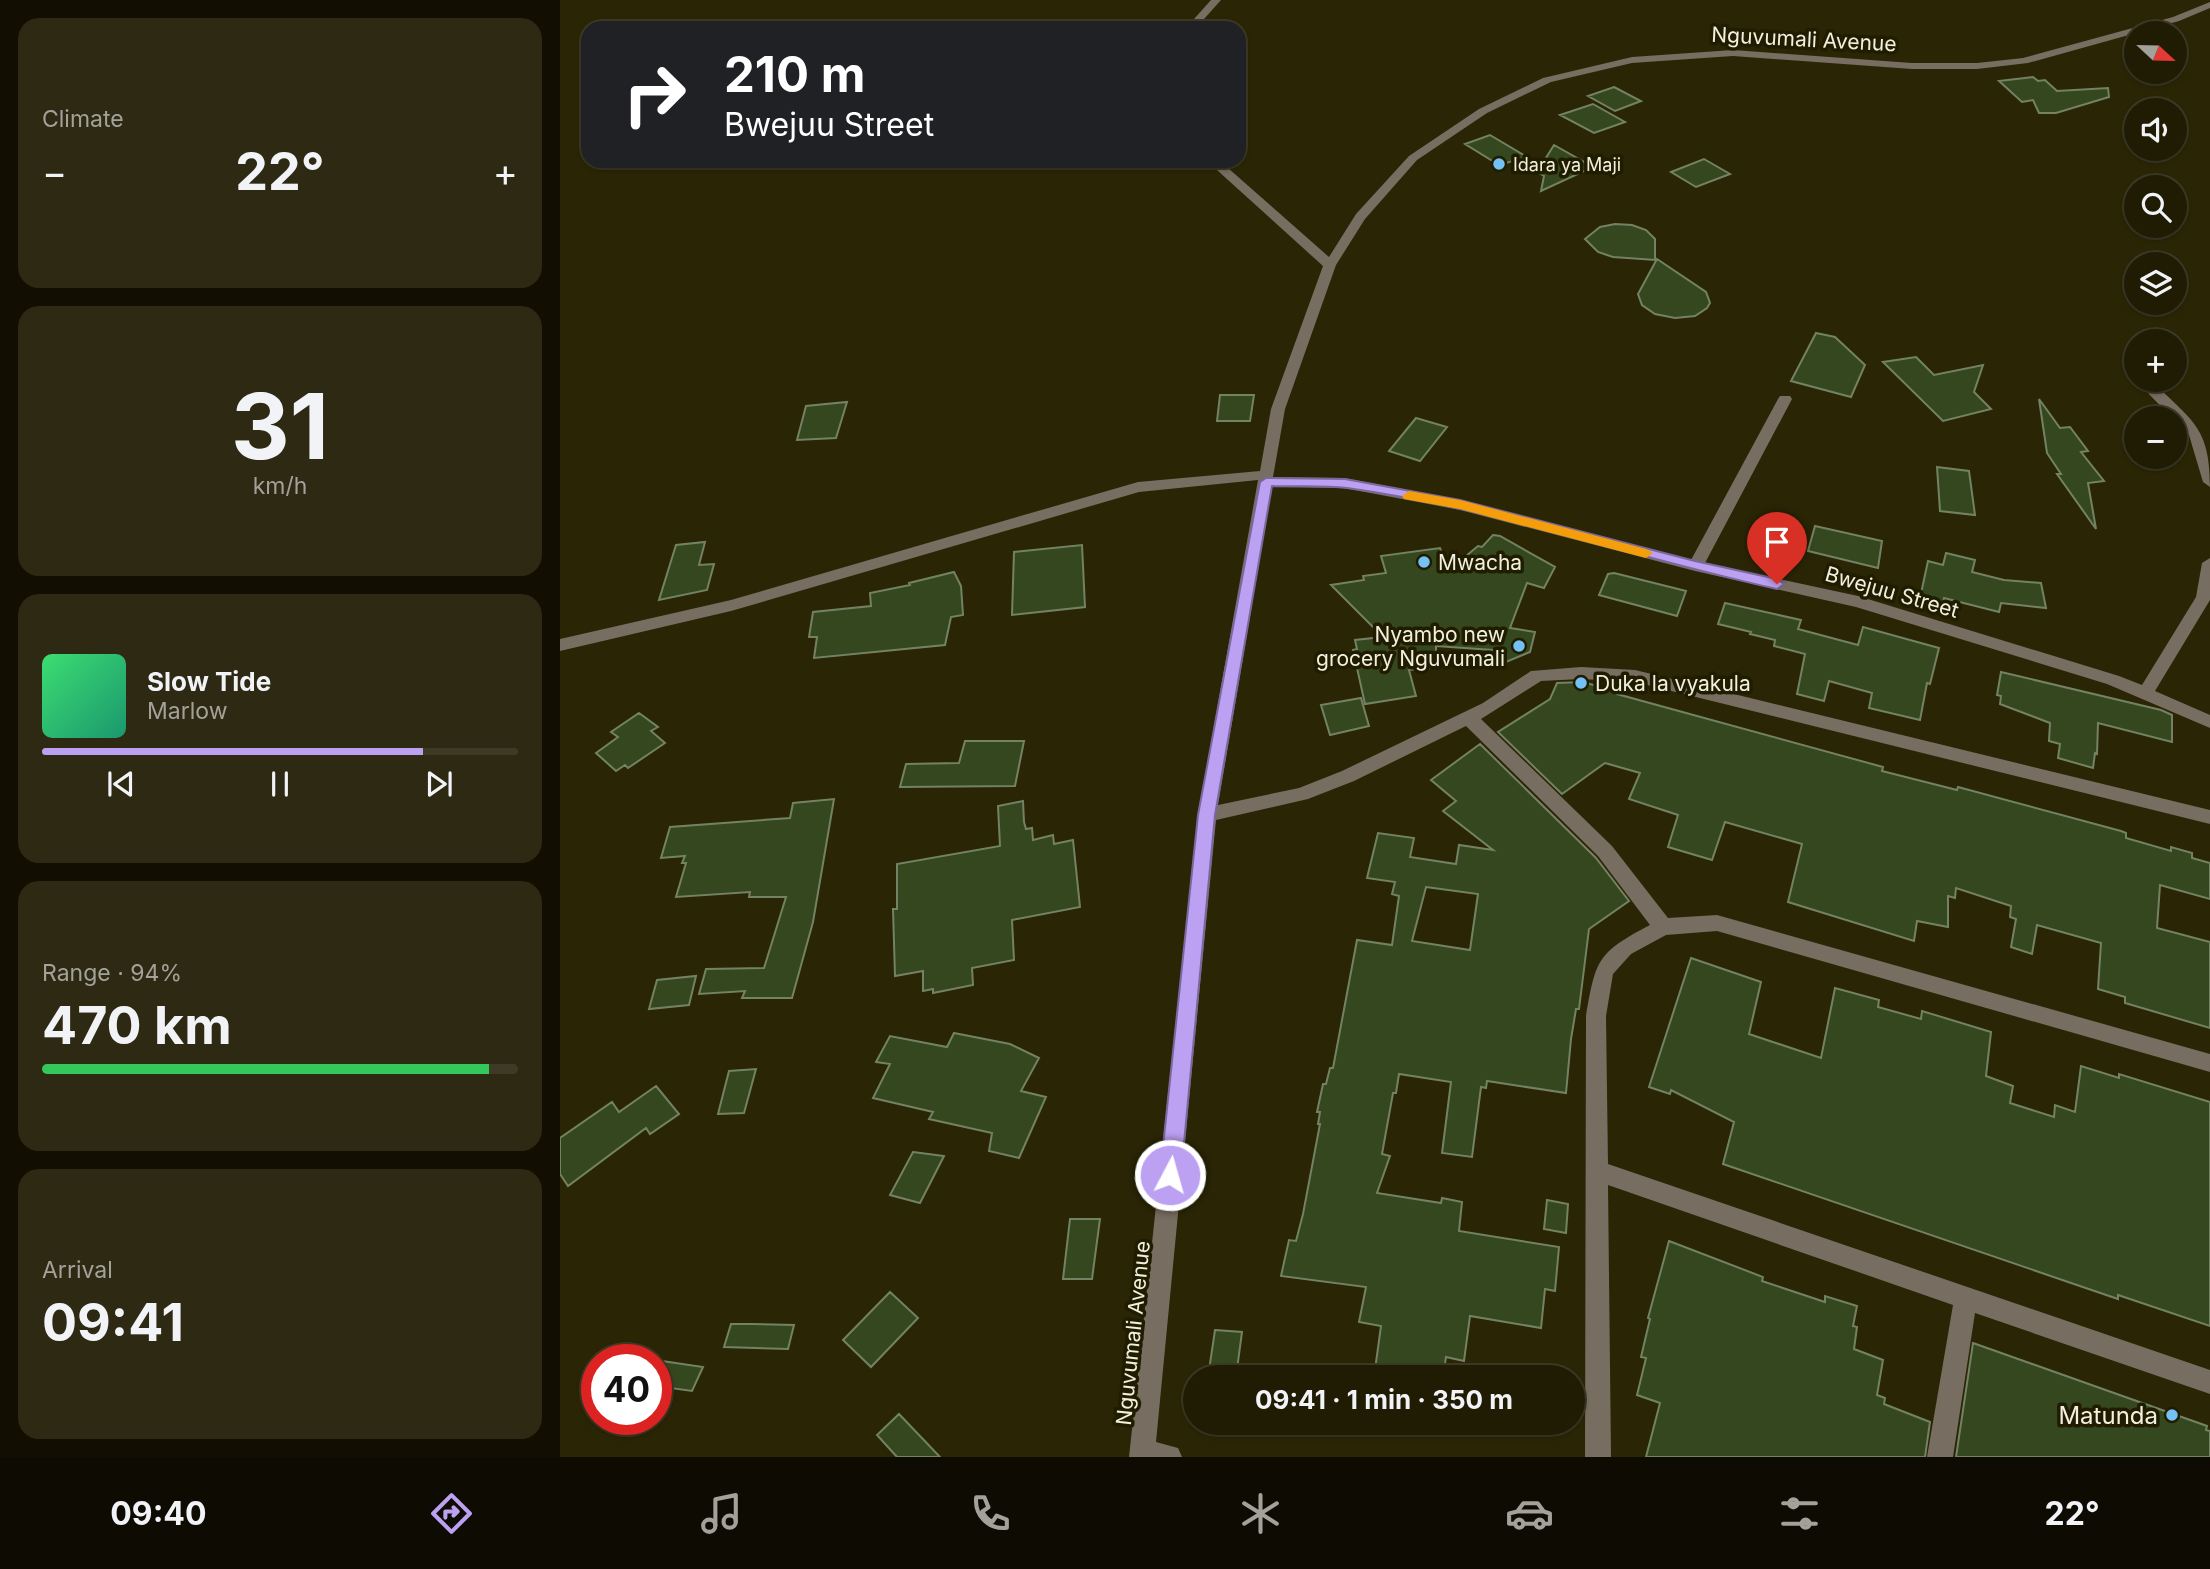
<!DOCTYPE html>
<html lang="en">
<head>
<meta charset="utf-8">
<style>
  :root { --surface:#201c04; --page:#2d2913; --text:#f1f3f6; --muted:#a2a19a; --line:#3d3a26; --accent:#bca0f2 }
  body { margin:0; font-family:Inter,sans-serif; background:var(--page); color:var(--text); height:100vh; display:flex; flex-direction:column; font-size:26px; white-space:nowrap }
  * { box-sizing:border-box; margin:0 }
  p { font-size:23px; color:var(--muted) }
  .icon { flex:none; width:38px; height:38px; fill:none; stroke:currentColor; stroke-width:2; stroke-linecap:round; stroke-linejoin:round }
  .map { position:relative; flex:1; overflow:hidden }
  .panel { display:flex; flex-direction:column; gap:18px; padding:18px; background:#120f02; width:560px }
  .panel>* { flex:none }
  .banner { position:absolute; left:21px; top:21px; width:665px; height:147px; border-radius:21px; box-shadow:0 2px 5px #0004,0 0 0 2px var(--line); background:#202124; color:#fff; overflow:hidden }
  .needle { width:46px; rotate:112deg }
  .fabs { position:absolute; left:1564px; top:21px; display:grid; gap:14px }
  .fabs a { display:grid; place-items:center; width:63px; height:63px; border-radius:50%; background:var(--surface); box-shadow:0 2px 5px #0004,0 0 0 2px var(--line); font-size:35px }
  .speed { position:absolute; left:21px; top:1344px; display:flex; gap:14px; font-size:35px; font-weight:700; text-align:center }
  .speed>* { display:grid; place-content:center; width:91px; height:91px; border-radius:50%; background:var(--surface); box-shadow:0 2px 5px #0004,0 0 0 2px var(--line); line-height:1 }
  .speed .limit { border:10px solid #d22; background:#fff; color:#111 }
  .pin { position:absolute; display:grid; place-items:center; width:60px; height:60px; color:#fff; margin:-72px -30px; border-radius:50% 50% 50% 0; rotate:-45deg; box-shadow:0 0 7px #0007 }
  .pin .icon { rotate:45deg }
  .me { position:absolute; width:77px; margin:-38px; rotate:6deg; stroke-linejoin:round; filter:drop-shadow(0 0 5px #0008) }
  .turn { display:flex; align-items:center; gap:24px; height:147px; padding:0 28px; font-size:32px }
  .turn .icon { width:91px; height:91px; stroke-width:2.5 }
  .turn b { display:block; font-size:49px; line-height:60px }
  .big { font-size:52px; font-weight:700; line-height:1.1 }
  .panel .widget { flex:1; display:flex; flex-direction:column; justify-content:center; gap:10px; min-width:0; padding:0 24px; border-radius:21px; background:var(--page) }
  .panel .dial { align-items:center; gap:0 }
  .dial b { font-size:91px; line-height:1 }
  .song { display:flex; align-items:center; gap:21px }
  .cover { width:84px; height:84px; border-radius:10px; background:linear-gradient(135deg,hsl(140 70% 55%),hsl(160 70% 35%)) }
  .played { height:7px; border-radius:4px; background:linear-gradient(90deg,var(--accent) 80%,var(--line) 80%) }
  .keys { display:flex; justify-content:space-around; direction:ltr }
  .heat { display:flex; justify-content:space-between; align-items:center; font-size:38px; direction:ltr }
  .charge { height:10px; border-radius:5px; background:linear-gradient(90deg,#34c759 94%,var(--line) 0) }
  .trip { position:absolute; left:623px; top:1365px; width:402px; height:70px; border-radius:35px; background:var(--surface); box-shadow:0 2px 5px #0004,0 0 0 2px var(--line); font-weight:700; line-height:70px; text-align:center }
  .dock { display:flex; height:112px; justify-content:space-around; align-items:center; background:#0d0b02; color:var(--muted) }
  .dock .icon { width:49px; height:49px }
  .dock .selected { color:var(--accent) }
  .dock b { font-size:32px; color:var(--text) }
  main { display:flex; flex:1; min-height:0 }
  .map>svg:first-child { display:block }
  .building { fill:#35471e; stroke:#738263; stroke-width:2; fill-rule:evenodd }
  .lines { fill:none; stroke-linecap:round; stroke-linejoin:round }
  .minor { fill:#776d61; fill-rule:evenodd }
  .route { fill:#bca0f2; stroke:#7a689d; stroke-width:2 }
  .slow { fill:#f59e0b }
  .poi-dot { fill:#73c1f5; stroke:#201c00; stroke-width:2.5 }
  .labels { text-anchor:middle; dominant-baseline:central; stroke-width:7; stroke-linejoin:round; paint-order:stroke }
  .far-poi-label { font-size:18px; fill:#f1efdd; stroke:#201c00; text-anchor:start }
  .street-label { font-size:21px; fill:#f1efdd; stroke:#201c00 }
  .poi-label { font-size:21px; fill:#f1efdd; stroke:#201c00; text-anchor:start }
  .near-poi-label { font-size:24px; fill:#f1efdd; stroke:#201c00; text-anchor:end }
</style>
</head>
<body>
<main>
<section class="panel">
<div class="widget"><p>Climate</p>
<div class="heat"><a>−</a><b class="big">22°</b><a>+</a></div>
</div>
<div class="widget dial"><b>31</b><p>km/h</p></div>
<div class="widget">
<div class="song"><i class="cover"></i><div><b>Slow Tide</b><p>Marlow</p></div></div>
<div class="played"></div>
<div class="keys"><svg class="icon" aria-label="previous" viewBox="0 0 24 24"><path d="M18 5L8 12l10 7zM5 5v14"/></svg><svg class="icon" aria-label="pause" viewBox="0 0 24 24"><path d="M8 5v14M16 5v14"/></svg><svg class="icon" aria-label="next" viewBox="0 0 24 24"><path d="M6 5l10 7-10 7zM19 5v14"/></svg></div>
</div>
<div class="widget"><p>Range · 94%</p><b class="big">470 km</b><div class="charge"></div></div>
<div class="widget"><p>Arrival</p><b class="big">09:41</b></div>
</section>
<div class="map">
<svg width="1650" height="1457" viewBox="0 0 1650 1457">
  <rect width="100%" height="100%" fill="#2a2505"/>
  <path class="building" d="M1473,77L1478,81L1485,80L1497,91L1548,88L1549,97L1496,113H1479L1473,100L1462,102L1439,81Z
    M1054,87L1081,101L1055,111L1028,96Z
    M1033,104L1065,122L1034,133L1000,115Z
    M930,135L967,157L939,165L905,144Z
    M994,145L1033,167L981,191L984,176L977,172Z
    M1144,159L1170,174L1136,187L1111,172Z
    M1055,224L1072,225L1086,230L1095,239V260L1053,257L1038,252L1025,239L1040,227Z
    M1097,259L1146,292L1150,303L1147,308L1135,316L1115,318L1095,314L1082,305L1078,294Z
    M1256,333L1275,337L1305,365L1291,397L1231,381Z
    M1356,357L1374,375L1423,365L1414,392L1431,409L1383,421L1323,362Z
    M660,395H694L690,421H657Z
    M1479,399L1500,428L1510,427L1528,451L1521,452L1544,481L1528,483L1536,529L1497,474H1501L1487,453Z
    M287,402L276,438L237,440L246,406Z
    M856,418L887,427L860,461L829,451Z
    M1377,467L1409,471L1415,515L1380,511Z
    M1255,526L1322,541L1318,568L1248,551Z
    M933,535L940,536L995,567L984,588L967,583L950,628L975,632L970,652L941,664L933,650L876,646V667L849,670L856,696L805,704L793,650L797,649L795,640L823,637L771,585L804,580L803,576L826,573L821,556L880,548L889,570L918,546L922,547Z
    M145,542L139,565L154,564L147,590L99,600L116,545Z
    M522,545L525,607L452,615L454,552Z
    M1386,553L1415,560L1412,572L1444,580L1481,583L1486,608L1441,603L1439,612L1384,598L1383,604L1360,598L1368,561L1383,565Z
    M394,572L401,586L403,615L391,617L385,645L254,658L257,637H249L253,612L311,606L310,593L350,585L349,583Z
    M1054,573L1126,591L1117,616L1039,595L1048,574Z
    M1165,603L1241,620L1238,629L1298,645L1303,627L1379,648L1370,684L1367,683L1360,720L1309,708L1312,693L1269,681L1264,701L1237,694L1245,654L1214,646L1215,640L1190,634L1191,632L1158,624Z
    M1441,672L1601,710L1612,715V742L1538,723L1537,754L1535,753L1533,768L1498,758L1500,744L1489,741L1490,723L1440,704L1441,696L1437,695Z
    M1023,682L1058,692L1057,694L1323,767L1322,771L1397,790L1398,787L1561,831L1566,833V838L1611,851V847L1632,853V858L1650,863V899L1600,885L1597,928L1650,942V1028L1565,1003V997L1538,989L1541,943L1477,925L1472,954L1451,947L1456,919L1450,917L1451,906L1396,888L1395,898L1388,896V927L1357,921L1354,941L1228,902L1242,844L1165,822L1152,860L1108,847L1118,815L1069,799L1080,773L1045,763L1002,794L938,732L990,699L997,683Z
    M801,698L809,726L770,735L761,705Z
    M79,713L98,727L91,731L105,743L68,768L65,765L56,771L36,753L58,737L51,732Z
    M405,741H464L455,786L340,787L346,764L399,763Z
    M920,744L1036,858L1069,901L1029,929L1019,1009H1016L1011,1039L1006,1093L927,1081L926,1088L921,1087L912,1157L882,1153L891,1082L839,1074L836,1093H833L822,1154L830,1156L817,1193L881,1203L882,1198L902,1202L899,1231L999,1247L995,1291L985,1289L981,1328L910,1316L904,1361L886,1357L883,1377H814L821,1326L799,1322L806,1287L721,1276L729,1240L736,1241L743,1214L760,1124H758L760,1112H757L763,1084H766L770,1068H773L797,940L832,945L839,896L832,894L835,882L807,878L818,833L854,838L850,857L896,864L899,845L933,850L883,811L896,801L871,780ZM866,887L918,894L910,950L852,941Z
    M274,799L253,922L232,998H182L185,991L139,994L146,969L204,968L226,897H189L190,892L116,897L126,863H122L125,856L101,858L110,827L230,818L233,803Z
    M463,801L464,822L466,829L472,828L473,840L493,835L494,844L513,840L520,907L452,920L454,960L412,968L413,985L373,993V989L363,991V971L335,976L333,909H337V864L440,846L438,806Z
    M1131,958L1201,982L1189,1034L1261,1058L1275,988L1319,1000L1318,1007L1361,1019L1362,1011L1431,1032L1426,1076L1453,1086L1450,1103L1494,1117L1495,1105L1515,1112L1521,1066L1559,1078V1074L1650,1102V1326L1558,1295V1299L1163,1164L1174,1122L1111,1090L1110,1094L1089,1087Z
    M136,976L129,1005L89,1009L97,980Z
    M394,1033L450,1044L479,1058L461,1091L486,1097L459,1158L429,1151L432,1133L369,1119L373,1112L313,1098L330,1064L316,1062L330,1036L387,1047Z
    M196,1069L184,1113L158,1114L169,1071Z
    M96,1086L119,1114L90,1134L86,1128L8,1186L0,1174V1138L52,1102L59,1112Z
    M353,1152L384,1156L360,1203L330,1195Z
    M987,1200L1008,1204L1006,1233L984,1229Z
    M510,1219H540L532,1279H503Z
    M1109,1241L1203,1277L1202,1281L1265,1302V1296L1297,1306L1293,1326L1297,1327L1294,1349L1323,1360L1317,1395L1325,1398L1324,1404L1370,1422L1365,1457H1086L1100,1403L1077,1395L1086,1358L1081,1357L1090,1319L1088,1318Z
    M330,1292L358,1318L311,1367L283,1340Z
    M171,1324H192L234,1325L228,1349L164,1347Z
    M655,1330L682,1332L676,1377H648Z
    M1413,1343L1647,1426L1646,1430L1650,1431V1457H1396Z
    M102,1361L143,1367L132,1391L96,1386V1374Z
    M339,1414L380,1457H337L317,1435Z"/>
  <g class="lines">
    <path class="minor" d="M651,0H661L636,28H626Z
      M1650,2V8L1619,21L1468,63L1417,69H1352L1173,56L1072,63L991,82L927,113L857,160L805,219L776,265L725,409L713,477L784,478L900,500L1131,560L1218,399L1220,396H1230L1232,399L1145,563L1298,596L1559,676L1582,685L1636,597L1642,563L1650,558V600L1595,691L1650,715V728L1547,684L1296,607L1135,571L900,510L784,488L712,487L658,805L739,788L782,771L923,703L971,671L1021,667L1075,670L1650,810V824L1075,682L1021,679L981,681L921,719L1052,846L1108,918L1157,915L1650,1054V1072L1157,931L1106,935L1071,954L1053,974L1046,1016L1048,1164L1650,1370V1394L1415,1313L1393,1457H1367L1393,1305L1048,1185L1051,1457H1025L1026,1016C1036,959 1037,953 1090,925L1038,856L906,726L794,781L748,799L656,820L596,1442L618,1448L622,1457H569L638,815L698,480L579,492L171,611L0,651V639L171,600L578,482L700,471L711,409L763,266L647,161H660L769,257L796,214L849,156L919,109L983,78L1072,57L1173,50L1352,63H1417L1463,58L1613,17Z
      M1581,380H1591C1631,421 1650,425 1650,487L1643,482L1629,435L1581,386Z"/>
  </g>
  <path class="route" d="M706,478L785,479L900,500L1135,561L1217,579L1224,584L1217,589C1073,557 932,508 787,488C763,485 737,487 712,486L655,815L621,1175L618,1182L610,1184L603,1182L600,1175L638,815L700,482Z"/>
  <path class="slow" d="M849,491L900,500L1086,549L1093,553L1086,558L900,509L844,499L842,496Z"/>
  <g class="poi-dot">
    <circle cx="939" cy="164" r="7"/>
    <circle cx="864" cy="562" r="7"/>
    <circle cx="959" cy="646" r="7"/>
    <circle cx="1021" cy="683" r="7"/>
    <circle cx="1612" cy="1415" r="7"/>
  </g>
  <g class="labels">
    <g class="far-poi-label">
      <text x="953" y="164">Idara ya Maji</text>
    </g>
    <g class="street-label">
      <text transform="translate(1244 39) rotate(3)">Nguvumali Avenue</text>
      <text transform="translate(1332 592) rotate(16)">Bwejuu Street</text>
      <text transform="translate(573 1333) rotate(-84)">Nguvumali Avenue</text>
    </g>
    <g class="poi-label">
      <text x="878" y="562">Mwacha</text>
      <text x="945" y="634" text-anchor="end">Nyambo new<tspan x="945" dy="24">grocery Nguvumali</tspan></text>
      <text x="1035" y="683">Duka la vyakula</text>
    </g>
    <g class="near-poi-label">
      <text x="1598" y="1415">Matunda</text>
    </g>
  </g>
</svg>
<div class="fabs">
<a><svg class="needle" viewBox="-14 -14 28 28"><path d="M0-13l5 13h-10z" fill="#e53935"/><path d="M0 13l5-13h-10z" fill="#a2a19a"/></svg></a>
<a><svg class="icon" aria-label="sound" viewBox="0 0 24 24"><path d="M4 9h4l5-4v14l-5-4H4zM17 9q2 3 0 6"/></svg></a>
<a><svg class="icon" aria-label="search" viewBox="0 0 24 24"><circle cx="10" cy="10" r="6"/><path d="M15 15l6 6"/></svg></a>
<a><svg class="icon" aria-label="layers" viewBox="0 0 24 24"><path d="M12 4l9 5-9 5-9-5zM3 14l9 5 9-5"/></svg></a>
<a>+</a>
<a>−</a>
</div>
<div class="speed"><div class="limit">40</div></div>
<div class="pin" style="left:1217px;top:584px;background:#d93025"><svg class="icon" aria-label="arrive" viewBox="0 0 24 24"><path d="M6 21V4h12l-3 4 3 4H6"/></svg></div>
<svg class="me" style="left:610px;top:1175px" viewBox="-20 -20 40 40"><circle r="17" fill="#bca0f2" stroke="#fff" stroke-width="3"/><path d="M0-11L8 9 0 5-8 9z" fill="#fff"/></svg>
<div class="trip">09:41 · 1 min · 350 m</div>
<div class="banner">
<div class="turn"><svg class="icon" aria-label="right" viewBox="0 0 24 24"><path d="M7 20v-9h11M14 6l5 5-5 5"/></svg><div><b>210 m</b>Bwejuu Street</div></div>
</div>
</div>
</main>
<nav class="dock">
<b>09:40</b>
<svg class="icon selected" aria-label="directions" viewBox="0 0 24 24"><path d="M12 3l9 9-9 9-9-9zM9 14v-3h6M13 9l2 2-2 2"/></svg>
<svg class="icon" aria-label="music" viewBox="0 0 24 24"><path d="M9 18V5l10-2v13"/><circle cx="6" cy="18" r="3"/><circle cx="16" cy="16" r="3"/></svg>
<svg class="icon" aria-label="phone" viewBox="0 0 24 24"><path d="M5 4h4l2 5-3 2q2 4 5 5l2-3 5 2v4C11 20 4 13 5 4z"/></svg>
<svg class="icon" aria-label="climate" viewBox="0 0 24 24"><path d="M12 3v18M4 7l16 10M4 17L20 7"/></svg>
<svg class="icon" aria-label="car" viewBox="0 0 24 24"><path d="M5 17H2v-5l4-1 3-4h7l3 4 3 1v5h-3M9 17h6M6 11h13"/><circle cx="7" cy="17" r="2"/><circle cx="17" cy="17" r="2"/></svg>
<svg class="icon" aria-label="filters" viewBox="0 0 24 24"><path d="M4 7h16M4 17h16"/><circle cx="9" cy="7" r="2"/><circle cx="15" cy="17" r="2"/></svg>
<b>22°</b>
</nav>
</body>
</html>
